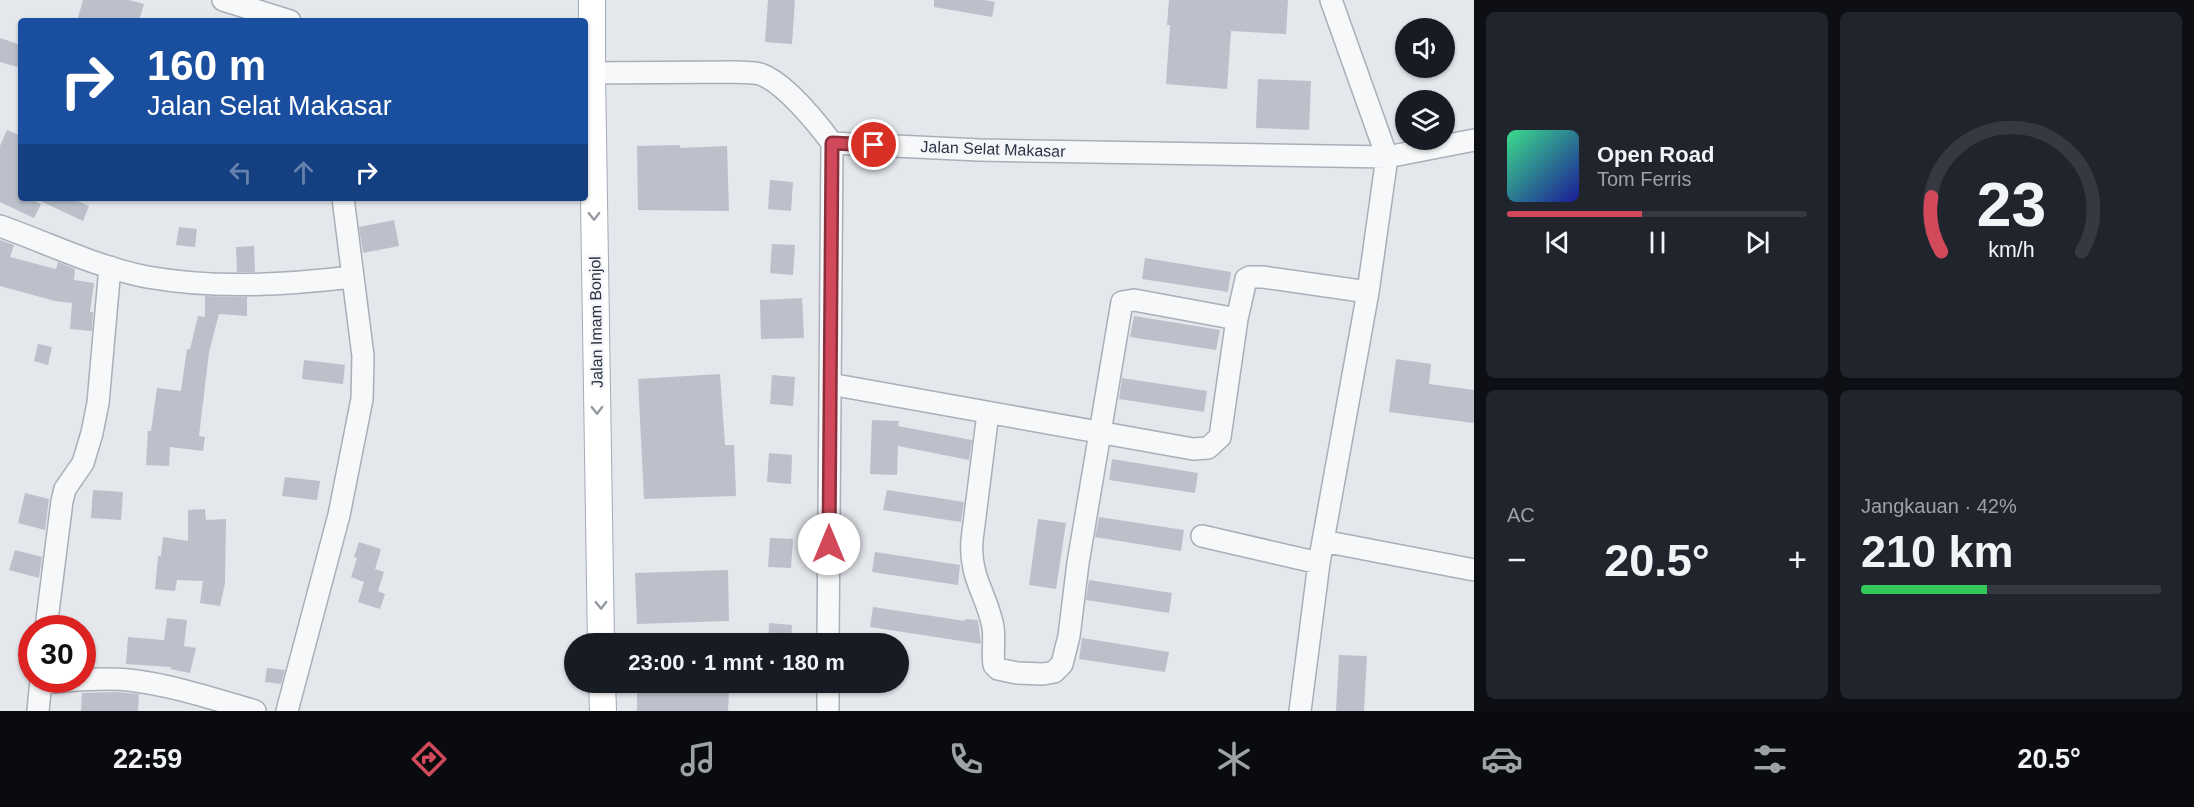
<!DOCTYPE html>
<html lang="id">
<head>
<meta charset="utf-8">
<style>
  :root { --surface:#171b24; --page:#20242c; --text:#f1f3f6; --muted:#9ea1a6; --line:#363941; --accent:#d1495b }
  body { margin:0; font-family:Helvetica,sans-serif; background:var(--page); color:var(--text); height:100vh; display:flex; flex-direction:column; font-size:22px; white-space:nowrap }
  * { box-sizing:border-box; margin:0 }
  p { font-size:20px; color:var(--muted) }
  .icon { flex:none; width:33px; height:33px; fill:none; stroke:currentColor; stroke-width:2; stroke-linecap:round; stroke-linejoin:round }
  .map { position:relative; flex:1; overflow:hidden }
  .details { display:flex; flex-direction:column; gap:12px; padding:12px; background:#0d0f14; width:720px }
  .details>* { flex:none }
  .hud { position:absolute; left:18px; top:18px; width:570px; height:183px; border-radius:6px; box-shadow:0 2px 4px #0004; background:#1a4fa0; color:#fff; overflow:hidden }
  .buttons { position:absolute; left:1395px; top:18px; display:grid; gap:12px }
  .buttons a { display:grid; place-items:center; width:60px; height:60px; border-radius:50%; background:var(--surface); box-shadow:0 2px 4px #0004; font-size:30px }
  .speed { position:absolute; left:18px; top:615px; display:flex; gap:12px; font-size:30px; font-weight:700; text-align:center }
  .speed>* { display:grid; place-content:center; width:78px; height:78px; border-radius:50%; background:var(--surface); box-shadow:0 2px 4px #0004; line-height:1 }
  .speed .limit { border:9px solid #d22; background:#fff; color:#111 }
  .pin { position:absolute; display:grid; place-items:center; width:51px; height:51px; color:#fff; margin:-26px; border:3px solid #fff; border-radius:50%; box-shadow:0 2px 6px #0007 }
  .me { position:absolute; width:66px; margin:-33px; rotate:0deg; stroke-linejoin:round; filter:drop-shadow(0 0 4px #0008) }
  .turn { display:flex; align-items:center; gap:21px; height:126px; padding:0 30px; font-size:27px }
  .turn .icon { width:78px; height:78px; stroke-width:2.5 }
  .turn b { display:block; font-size:42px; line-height:51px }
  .lanes { display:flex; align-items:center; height:57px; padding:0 30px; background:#0003; justify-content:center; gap:30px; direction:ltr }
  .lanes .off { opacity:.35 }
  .big { font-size:45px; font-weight:700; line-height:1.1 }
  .details .tile { flex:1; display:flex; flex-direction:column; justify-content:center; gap:9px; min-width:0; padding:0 21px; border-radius:9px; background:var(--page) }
  .details .dial { align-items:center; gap:0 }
  .dial svg { height:156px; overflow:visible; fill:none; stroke:var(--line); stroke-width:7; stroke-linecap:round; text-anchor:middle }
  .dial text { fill:var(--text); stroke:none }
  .song { display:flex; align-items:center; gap:18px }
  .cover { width:72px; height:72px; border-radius:9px; background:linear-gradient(135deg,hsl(150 70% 55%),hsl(240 70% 35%)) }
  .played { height:6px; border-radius:3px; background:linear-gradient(90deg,var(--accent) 45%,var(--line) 45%) }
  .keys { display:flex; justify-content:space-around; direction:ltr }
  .heat { display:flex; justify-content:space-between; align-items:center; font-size:33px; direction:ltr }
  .charge { height:9px; border-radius:4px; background:linear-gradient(90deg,#34c759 42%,var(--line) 0) }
  .details .tiles { flex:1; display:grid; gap:12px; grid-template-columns:repeat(2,1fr) }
  .trip { position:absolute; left:564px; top:633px; width:345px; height:60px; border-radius:30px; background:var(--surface); box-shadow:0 2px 4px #0004; font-weight:700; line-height:60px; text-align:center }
  .tabs { display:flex; height:96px; justify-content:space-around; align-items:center; background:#090b0e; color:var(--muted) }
  .tabs .icon { width:42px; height:42px }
  .tabs .active { color:var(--accent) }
  .tabs b { font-size:27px; color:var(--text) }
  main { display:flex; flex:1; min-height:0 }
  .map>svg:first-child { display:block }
  .building { fill:#bbc0ca }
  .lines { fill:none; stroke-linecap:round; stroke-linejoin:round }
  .minor-casing { stroke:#a9aeb7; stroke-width:24 }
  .major-casing { stroke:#a3abb8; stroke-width:28 }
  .minor { stroke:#f7f8fa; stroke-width:21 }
  .major { stroke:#fff; stroke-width:26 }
  .oneway { stroke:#959aa2 }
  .route-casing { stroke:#882f3b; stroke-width:15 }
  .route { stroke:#d1495b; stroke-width:10 }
  .labels { text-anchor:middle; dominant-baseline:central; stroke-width:5; stroke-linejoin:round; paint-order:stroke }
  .street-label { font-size:16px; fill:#2b3445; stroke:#f4f6f9 }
</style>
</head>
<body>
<main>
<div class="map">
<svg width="1474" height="711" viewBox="0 0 1474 711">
  <rect width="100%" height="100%" fill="#e4e7ec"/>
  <path class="building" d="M83,0H129L144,4L139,21H77Z
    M768,0H795L792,44L765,42Z
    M934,0H984L995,2L992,17L934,7Z
    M1169,0H1288L1286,34L1231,31L1227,89L1166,84L1170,25H1167Z
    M0,38L21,45V68L0,62Z
    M1258,79L1311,81L1309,130L1256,128Z
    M7,130L21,136V198H28L41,204L34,218L0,202V146Z
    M680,145V148L727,146L729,211L638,210L637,146Z
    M770,180L793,182L791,211L768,209Z
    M34,198H71L89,206L83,221Z
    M394,220L399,246L363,253L359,227Z
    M179,227L197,229L195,247L176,245Z
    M0,240L14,245L10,257L56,269L58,262L75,269L74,280L94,283L90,312H93L92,331L70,329L72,303L55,301L0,286Z
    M772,244L795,245L793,275L770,273Z
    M254,246L255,272H237L236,247Z
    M1145,258L1231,272L1228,292L1142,279Z
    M205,296L247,297V316L219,314L209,352L199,436L205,437L203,451L170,447L169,466L146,465L148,431H151L157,388L181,391L187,349H190L198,316L205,317Z
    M802,298L804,338L761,339L760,300Z
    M1134,316L1220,330L1216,350L1130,337Z
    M38,344L52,347L48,365L34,361Z
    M1396,359L1431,364L1429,384L1474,390V423L1389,412Z
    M304,360L345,365L343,384L302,379Z
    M720,374L725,445H734L736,496L644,499L638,379Z
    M772,375L795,377L793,406L770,404Z
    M1122,378L1207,391L1204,412L1119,399Z
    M872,420L899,421L898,426L972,440L969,460L898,446L897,475L870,474Z
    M769,453L792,455L791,484L767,482Z
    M1112,459L1198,473L1195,493L1109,480Z
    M285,477L320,481L317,500L282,496Z
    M93,490L123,492L121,520L91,518Z
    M887,490L964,502L961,522L883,510Z
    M25,493L49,499L45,530L18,523Z
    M205,509L206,520L226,519L225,583L220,606L200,603L203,581L177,580L175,591L155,589L158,556H161L163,537L188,541V510Z
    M1099,517L1184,530L1181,551L1095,537Z
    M1038,519L1066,523L1056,589L1029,585Z
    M770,538L793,539L791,568L768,567Z
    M359,542L381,549L375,569L384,572L378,591L385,594L380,609L358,602L364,582L351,577L357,558L354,557Z
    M15,550L42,557L39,578L9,570Z
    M875,552L960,565L958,585L872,572Z
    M728,570L729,621L637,624L635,573Z
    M1089,580L1172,593L1169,613L1086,600Z
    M873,607L965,621V619L978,620L981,644L870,627Z
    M167,618L187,620L184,646L196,648L190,673L170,669L171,667L126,664L128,637L164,640Z
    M769,623L792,625L791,644H768Z
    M1082,638L1169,652L1165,672L1079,659Z
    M1339,655L1367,656L1364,711H1336Z
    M267,668L285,670L281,684L265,682Z
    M637,682H717L716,690H729L728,711H637Z
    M117,692L139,694L138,711H81L82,693Z"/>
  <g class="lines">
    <defs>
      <path id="minor" d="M223,0L290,21
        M585,73L736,72C744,73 753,72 760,74C784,82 817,123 832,143L979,150L1387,157L1474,140
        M0,226C48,243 96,267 147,277C215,289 284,285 352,277
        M830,384L1193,449L1208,448L1220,437L1237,319L1246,279L1250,277H1263L1368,292
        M988,413L972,540C969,578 987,594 993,627C995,640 992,652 994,665L998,669L1017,673L1043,674L1054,672L1062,664L1069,636L1078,563L1122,302L1134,300L1237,319
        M1202,536L1319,563
        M1323,541L1474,570
        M46,628L62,501L65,489L83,463L92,433L98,403L110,267
        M828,644L832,143
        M41,683C70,681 100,677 129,680C172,685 214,699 255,711
        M38,711L41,680
        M287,711L339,515L362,399L363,356L343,198
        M828,711V682
        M1300,711L1319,563L1368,292L1387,157L1331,0"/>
      <path id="major" d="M592,0V73L601,644
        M602,682L603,711"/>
    </defs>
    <use href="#minor" class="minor-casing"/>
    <use href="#major" class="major-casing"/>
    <use href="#minor" class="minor"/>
    <use href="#major" class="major"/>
  </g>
  <defs><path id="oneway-chevron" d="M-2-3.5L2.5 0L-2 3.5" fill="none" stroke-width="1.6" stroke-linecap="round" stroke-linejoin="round" transform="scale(1.5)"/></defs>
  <g class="oneway">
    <use href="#oneway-chevron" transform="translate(594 216) rotate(89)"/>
    <use href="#oneway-chevron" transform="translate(597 410) rotate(89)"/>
    <use href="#oneway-chevron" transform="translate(601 605) rotate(89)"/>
  </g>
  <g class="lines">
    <defs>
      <path id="route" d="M829,544L832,143L874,145"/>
    </defs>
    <use href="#route" class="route-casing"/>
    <use href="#route" class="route"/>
  </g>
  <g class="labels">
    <g class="street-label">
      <text transform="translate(993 149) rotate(2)">Jalan Selat Makasar</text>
      <text transform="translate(596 322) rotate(-91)">Jalan Imam Bonjol</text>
    </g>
  </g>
</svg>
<div class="buttons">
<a><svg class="icon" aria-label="sound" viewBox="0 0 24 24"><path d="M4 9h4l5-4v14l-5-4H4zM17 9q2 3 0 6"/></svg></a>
<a><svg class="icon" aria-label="layers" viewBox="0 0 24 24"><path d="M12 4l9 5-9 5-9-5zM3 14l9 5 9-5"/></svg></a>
</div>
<div class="speed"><div class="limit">30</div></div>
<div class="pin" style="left:874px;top:145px;background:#d93025"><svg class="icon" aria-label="arrive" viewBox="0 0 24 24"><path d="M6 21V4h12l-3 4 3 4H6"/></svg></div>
<svg class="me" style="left:829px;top:544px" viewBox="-20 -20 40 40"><circle r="19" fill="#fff"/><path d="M0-13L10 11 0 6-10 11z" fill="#d1495b"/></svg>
<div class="trip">23:00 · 1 mnt · 180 m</div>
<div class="hud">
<div class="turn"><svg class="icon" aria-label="right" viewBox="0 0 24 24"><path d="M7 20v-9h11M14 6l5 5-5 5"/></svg><div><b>160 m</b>Jalan Selat Makasar</div></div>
<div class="lanes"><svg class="icon off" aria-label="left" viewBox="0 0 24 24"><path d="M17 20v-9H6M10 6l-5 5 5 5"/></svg><svg class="icon off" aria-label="ahead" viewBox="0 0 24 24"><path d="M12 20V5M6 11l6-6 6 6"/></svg><svg class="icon" aria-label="right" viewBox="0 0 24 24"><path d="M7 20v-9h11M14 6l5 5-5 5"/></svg></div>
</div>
</div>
<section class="details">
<div class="tiles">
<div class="tile">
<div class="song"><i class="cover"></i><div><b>Open Road</b><p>Tom Ferris</p></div></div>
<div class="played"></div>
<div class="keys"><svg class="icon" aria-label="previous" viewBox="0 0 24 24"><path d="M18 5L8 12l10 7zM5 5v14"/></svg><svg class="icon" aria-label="pause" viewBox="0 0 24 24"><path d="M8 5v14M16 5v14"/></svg><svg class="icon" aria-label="next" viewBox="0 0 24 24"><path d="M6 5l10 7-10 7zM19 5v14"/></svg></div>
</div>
<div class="tile dial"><svg viewBox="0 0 100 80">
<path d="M14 69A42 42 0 1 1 86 69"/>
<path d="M14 69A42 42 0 0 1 9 41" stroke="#d1495b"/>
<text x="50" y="56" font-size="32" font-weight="700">23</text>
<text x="50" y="72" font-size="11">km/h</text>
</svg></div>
<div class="tile"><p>AC</p>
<div class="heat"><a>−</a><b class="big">20.5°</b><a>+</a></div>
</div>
<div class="tile"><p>Jangkauan · 42%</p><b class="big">210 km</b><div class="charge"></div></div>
</div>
</section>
</main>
<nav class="tabs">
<b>22:59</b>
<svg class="icon active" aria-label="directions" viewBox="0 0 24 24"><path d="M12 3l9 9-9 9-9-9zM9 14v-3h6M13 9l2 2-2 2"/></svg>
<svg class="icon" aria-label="music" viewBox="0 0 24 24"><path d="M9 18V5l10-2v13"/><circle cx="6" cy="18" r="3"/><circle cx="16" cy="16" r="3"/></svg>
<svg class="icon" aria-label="phone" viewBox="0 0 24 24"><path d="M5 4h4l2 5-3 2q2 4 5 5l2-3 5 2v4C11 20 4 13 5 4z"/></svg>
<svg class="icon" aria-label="climate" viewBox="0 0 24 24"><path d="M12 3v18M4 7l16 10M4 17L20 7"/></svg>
<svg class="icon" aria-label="car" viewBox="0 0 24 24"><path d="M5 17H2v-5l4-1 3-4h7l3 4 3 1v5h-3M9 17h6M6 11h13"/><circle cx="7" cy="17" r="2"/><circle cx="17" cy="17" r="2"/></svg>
<svg class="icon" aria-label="filters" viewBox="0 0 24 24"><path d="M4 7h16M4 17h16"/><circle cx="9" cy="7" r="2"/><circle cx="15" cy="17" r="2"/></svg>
<b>20.5°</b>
</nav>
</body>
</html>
